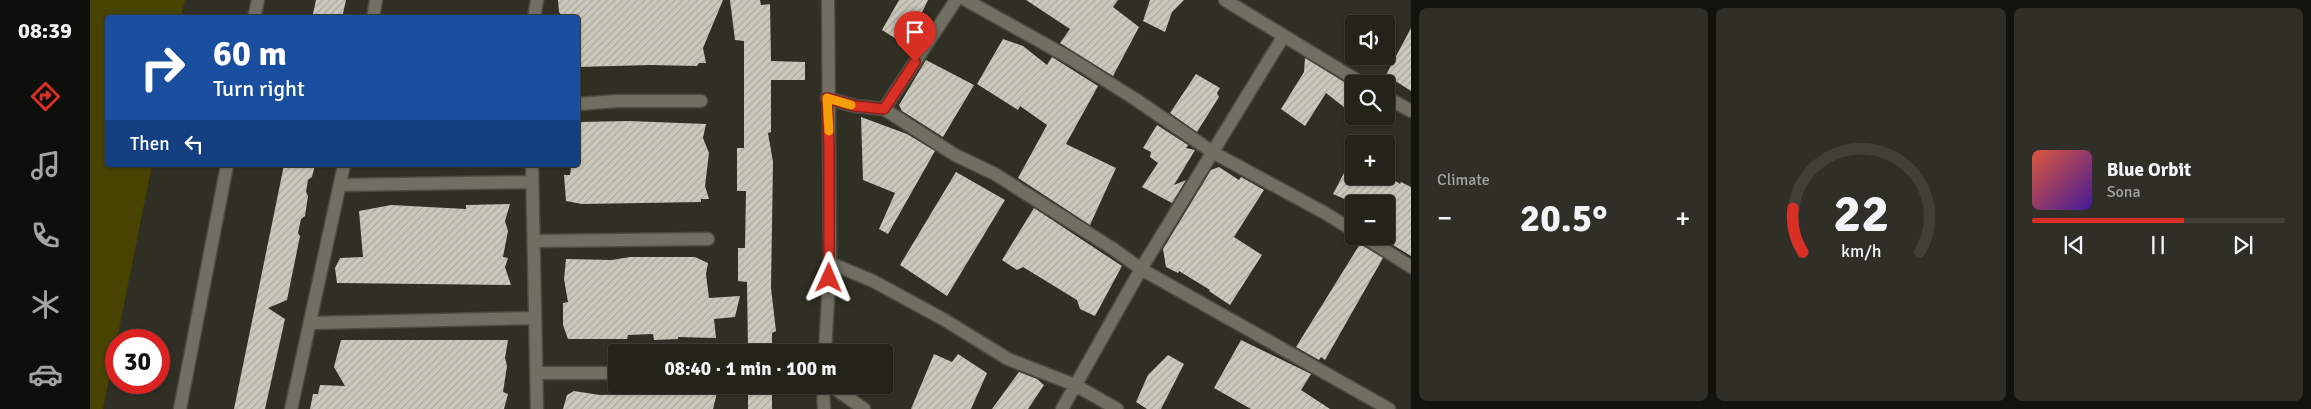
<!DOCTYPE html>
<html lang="en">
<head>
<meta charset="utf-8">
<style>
  :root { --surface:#23231a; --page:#2f2f27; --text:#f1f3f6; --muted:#a3a4a2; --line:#404039; --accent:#d93025 }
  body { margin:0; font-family:Signika,sans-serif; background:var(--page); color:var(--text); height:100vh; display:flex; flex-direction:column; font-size:19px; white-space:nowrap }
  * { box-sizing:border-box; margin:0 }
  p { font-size:16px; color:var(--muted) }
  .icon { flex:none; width:28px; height:28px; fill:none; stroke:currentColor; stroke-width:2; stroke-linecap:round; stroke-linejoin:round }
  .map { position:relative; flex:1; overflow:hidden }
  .side { display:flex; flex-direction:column; gap:8px; padding:8px; background:#13130e; width:900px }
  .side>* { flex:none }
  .banner { position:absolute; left:15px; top:15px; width:475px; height:152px; border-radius:5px; box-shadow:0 1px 4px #0004,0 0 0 1px var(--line); background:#1a4fa0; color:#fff; overflow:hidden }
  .buttons { position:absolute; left:1255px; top:15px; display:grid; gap:10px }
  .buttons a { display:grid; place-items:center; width:50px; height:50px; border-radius:5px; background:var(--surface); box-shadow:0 1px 4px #0004,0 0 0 1px var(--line); font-size:25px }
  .speed { position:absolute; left:15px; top:329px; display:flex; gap:10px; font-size:25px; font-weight:700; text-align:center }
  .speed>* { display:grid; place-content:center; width:65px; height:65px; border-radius:50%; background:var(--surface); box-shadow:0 1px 4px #0004,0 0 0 1px var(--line); line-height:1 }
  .speed .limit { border:8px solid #d22; background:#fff; color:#111 }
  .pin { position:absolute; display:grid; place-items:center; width:42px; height:42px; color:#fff; margin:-51px -21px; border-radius:50% 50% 50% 0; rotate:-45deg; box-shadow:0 0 5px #0007 }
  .pin .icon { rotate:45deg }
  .me { position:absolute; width:55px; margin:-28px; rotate:1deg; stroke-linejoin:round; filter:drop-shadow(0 0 4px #0008) }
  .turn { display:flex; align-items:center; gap:18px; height:105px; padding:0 25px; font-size:22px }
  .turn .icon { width:65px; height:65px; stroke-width:2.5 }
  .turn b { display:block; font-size:35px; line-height:42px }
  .then { display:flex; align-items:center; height:48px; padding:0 25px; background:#0003; gap:10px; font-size:19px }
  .big { font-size:38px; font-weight:700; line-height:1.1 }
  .side .tile { flex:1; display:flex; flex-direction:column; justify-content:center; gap:8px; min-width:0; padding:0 18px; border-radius:8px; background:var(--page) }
  .side .dial { align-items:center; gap:0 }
  .dial svg { height:130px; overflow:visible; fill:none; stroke:var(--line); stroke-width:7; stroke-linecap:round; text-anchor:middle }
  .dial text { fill:var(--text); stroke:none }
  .song { display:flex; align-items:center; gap:15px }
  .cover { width:60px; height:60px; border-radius:8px; background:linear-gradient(135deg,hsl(10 70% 55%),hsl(260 70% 35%)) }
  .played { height:5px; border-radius:2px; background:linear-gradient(90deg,var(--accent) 60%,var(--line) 60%) }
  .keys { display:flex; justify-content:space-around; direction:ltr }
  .heat { display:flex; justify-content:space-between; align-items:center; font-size:28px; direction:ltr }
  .side .tiles { flex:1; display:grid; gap:8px; grid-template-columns:repeat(3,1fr) }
  .trip { position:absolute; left:518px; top:344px; width:285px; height:50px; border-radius:5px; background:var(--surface); box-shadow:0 1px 4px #0004,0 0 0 1px var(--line); font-weight:700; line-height:50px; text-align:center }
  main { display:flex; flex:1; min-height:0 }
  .dock { display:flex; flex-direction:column; width:90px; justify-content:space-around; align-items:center; background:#0e0e0a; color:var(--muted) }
  .dock .icon { width:35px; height:35px }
  .dock .active { color:var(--accent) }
  .dock b { font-size:22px; color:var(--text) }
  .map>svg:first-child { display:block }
  .green { fill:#484300 }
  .building { fill:url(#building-hatch) }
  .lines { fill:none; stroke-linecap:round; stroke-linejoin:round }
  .minor-casing { stroke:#4b4b41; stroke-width:15 }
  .minor { stroke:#706f62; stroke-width:12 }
  .route-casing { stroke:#8d1f18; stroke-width:12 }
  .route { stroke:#d93025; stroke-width:9 }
  .slow { stroke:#f59e0b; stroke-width:9 }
</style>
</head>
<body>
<main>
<nav class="dock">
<b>08:39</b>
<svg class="icon active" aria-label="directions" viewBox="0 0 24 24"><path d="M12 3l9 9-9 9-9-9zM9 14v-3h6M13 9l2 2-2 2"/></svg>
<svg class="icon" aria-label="music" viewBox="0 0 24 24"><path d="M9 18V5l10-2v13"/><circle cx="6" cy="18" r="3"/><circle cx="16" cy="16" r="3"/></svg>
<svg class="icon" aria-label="phone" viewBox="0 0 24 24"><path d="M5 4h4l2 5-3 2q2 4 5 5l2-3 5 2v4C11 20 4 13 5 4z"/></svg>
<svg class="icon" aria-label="climate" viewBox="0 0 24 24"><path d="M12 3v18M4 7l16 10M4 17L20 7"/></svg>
<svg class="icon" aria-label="car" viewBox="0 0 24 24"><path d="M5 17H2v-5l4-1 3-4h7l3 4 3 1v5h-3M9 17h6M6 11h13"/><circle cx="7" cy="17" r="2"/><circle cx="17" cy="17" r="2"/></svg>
</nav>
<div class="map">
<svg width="1321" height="409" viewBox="0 0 1321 409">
  <defs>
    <pattern id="building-hatch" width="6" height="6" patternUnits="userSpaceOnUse" patternTransform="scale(1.25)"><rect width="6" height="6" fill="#c9c8ba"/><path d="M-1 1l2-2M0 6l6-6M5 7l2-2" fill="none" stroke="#a8a79c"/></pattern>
  </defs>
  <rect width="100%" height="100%" fill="#2f2f23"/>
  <path class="green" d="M0,0H95L91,17L18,18V165H62L13,409H0Z"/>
  <path class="building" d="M226,0H256L252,18H222Z
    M468,0H633L613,48L616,63H609L607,66L560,65L488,67V18H474L469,12Z
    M640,0H670L671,5L680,4L681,61L715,62V80H681V132L678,133L683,162L681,288L686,331L682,333V352H658L657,282L648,281V248H655L656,191H647V148H654V41L645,40Z
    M809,0H838L816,45L792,30Z
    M936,0H1028L1023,7L1049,27L1023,76L970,43L980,29Z
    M1060,0H1094L1082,12L1075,32L1053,21Z
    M1321,28V91L1296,75Z
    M913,39L933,46L957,65L962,57L1008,86L976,144L1026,168L1000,225L928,178L957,125L930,106L928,110L887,84Z
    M1215,58L1264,88V115L1236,93L1215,126L1191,109L1214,72Z
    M836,60L884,85L853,137L812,111L809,105Z
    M1106,74L1130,88L1127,93L1129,97L1107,132L1080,113Z
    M771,117L817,134L845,151L798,234L789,229L805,193L773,180Z
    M539,121L616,124L613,138L619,153L615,186L619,199H611V202L492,204L476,201L474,175H480L481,168L488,167V122Z
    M1067,125L1098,145L1096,148L1105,150L1084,185L1096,180L1082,203L1052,187L1068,163L1060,157L1061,152L1053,148Z
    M1264,154V176H1298L1310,184L1311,182L1321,187V256L1288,236H1296V204H1266L1243,194Z
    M194,165H225L222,177L218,180L216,192L218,196L215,216L211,219L208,233L210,236L197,300L178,308L195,319L175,409H144Z
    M1129,167L1149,180L1151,177L1174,190L1144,237L1172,255L1140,305L1119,291L1120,290L1089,271L1088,273L1076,267L1073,249L1121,170Z
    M866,172L915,200L857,296L810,265Z
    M420,204L415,221L418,231L413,257L418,258L415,267L421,285L247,283L245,268L250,258L273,257L269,211L301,205L376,209V205Z
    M944,208L1032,266L1005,316L990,309L987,300L933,267L927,270L912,260Z
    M1270,244L1293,258L1235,360L1231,357L1229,360L1206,347Z
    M540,257H605L618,263L616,274L619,298L650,296L645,317L624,319L626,338L588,337V339L564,340L563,334L538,335L537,339H478L473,325V303L478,302L474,279L476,259L522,260Z
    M251,340H418L415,358L417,366L413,392L418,394L414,409H220L223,394H228L230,385L255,386L244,367Z
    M1151,340L1221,374L1211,390L1240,409H1161L1124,388Z
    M844,354L862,362L868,354L897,373L881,409H821Z
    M1078,355L1094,364L1071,409H1057L1046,402L1058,375Z
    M929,372L947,379L954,385L938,409H902Z
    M658,385H682V409H658Z
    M484,391L510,395L627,393L623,409H473L477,395Z"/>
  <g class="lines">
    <defs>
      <path id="minor" d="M876,0L978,57L1045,99L1124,153L1235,213L1264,231
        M1135,0L1273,84
        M164,18L168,0
        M283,18L286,0
        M444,18L447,0
        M1296,97L1321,111
        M737,98L765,106L794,109L865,155L905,174L1022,248L1051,269L1299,409
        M488,104L528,101H611
        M794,109L866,0
        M442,165L447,409
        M251,185L441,182
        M1273,236L1321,267
        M444,241L618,239
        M740,263L783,281L853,319L918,359L985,385L1027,409
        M221,323L445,318
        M735,352L740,263L738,0
        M447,373H526
        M733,385L734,409
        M740,385L774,409
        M90,409L137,165
        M201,409L254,165
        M972,409L1051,269L1193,37"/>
    </defs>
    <use href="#minor" class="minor-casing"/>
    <use href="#minor" class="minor"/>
  </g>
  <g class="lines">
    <defs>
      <path id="route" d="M739,278V147L737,98L765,106L794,109L825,62"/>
    </defs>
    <use href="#route" class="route-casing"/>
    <use href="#route" class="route"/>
    <path class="slow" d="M739,131L737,98L761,105"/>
  </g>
</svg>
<div class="buttons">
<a><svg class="icon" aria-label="sound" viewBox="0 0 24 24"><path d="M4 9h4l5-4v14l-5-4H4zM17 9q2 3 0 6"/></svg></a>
<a><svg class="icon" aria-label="search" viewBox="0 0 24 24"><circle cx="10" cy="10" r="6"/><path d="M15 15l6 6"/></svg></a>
<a>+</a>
<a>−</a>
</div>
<div class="speed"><div class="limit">30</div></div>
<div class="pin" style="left:825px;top:62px;background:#d93025"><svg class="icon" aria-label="arrive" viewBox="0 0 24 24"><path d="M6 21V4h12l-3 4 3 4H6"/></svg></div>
<svg class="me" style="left:739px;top:278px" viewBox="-20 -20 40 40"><path d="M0-17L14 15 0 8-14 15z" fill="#d93025" stroke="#fff" stroke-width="4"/></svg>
<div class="trip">08:40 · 1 min · 100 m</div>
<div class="banner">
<div class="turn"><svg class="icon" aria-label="right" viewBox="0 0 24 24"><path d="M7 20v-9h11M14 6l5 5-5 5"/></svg><div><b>60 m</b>Turn right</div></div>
<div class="then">Then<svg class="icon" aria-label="left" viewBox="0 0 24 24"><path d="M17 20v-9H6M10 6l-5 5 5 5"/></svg></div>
</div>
</div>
<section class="side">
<div class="tiles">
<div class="tile"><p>Climate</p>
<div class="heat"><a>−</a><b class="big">20.5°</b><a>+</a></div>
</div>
<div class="tile dial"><svg viewBox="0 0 100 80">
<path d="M14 69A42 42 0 1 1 86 69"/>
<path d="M14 69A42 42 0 0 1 8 42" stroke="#d93025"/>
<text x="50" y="56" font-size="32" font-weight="700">22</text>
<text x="50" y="72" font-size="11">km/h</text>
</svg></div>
<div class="tile">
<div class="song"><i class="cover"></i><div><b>Blue Orbit</b><p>Sona</p></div></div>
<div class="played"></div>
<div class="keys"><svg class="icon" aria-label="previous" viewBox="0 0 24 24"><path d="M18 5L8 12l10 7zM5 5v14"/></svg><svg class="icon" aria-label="pause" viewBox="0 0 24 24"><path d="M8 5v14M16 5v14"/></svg><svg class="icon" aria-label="next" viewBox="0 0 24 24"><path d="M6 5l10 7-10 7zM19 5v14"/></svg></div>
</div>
</div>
</section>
</main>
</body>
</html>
